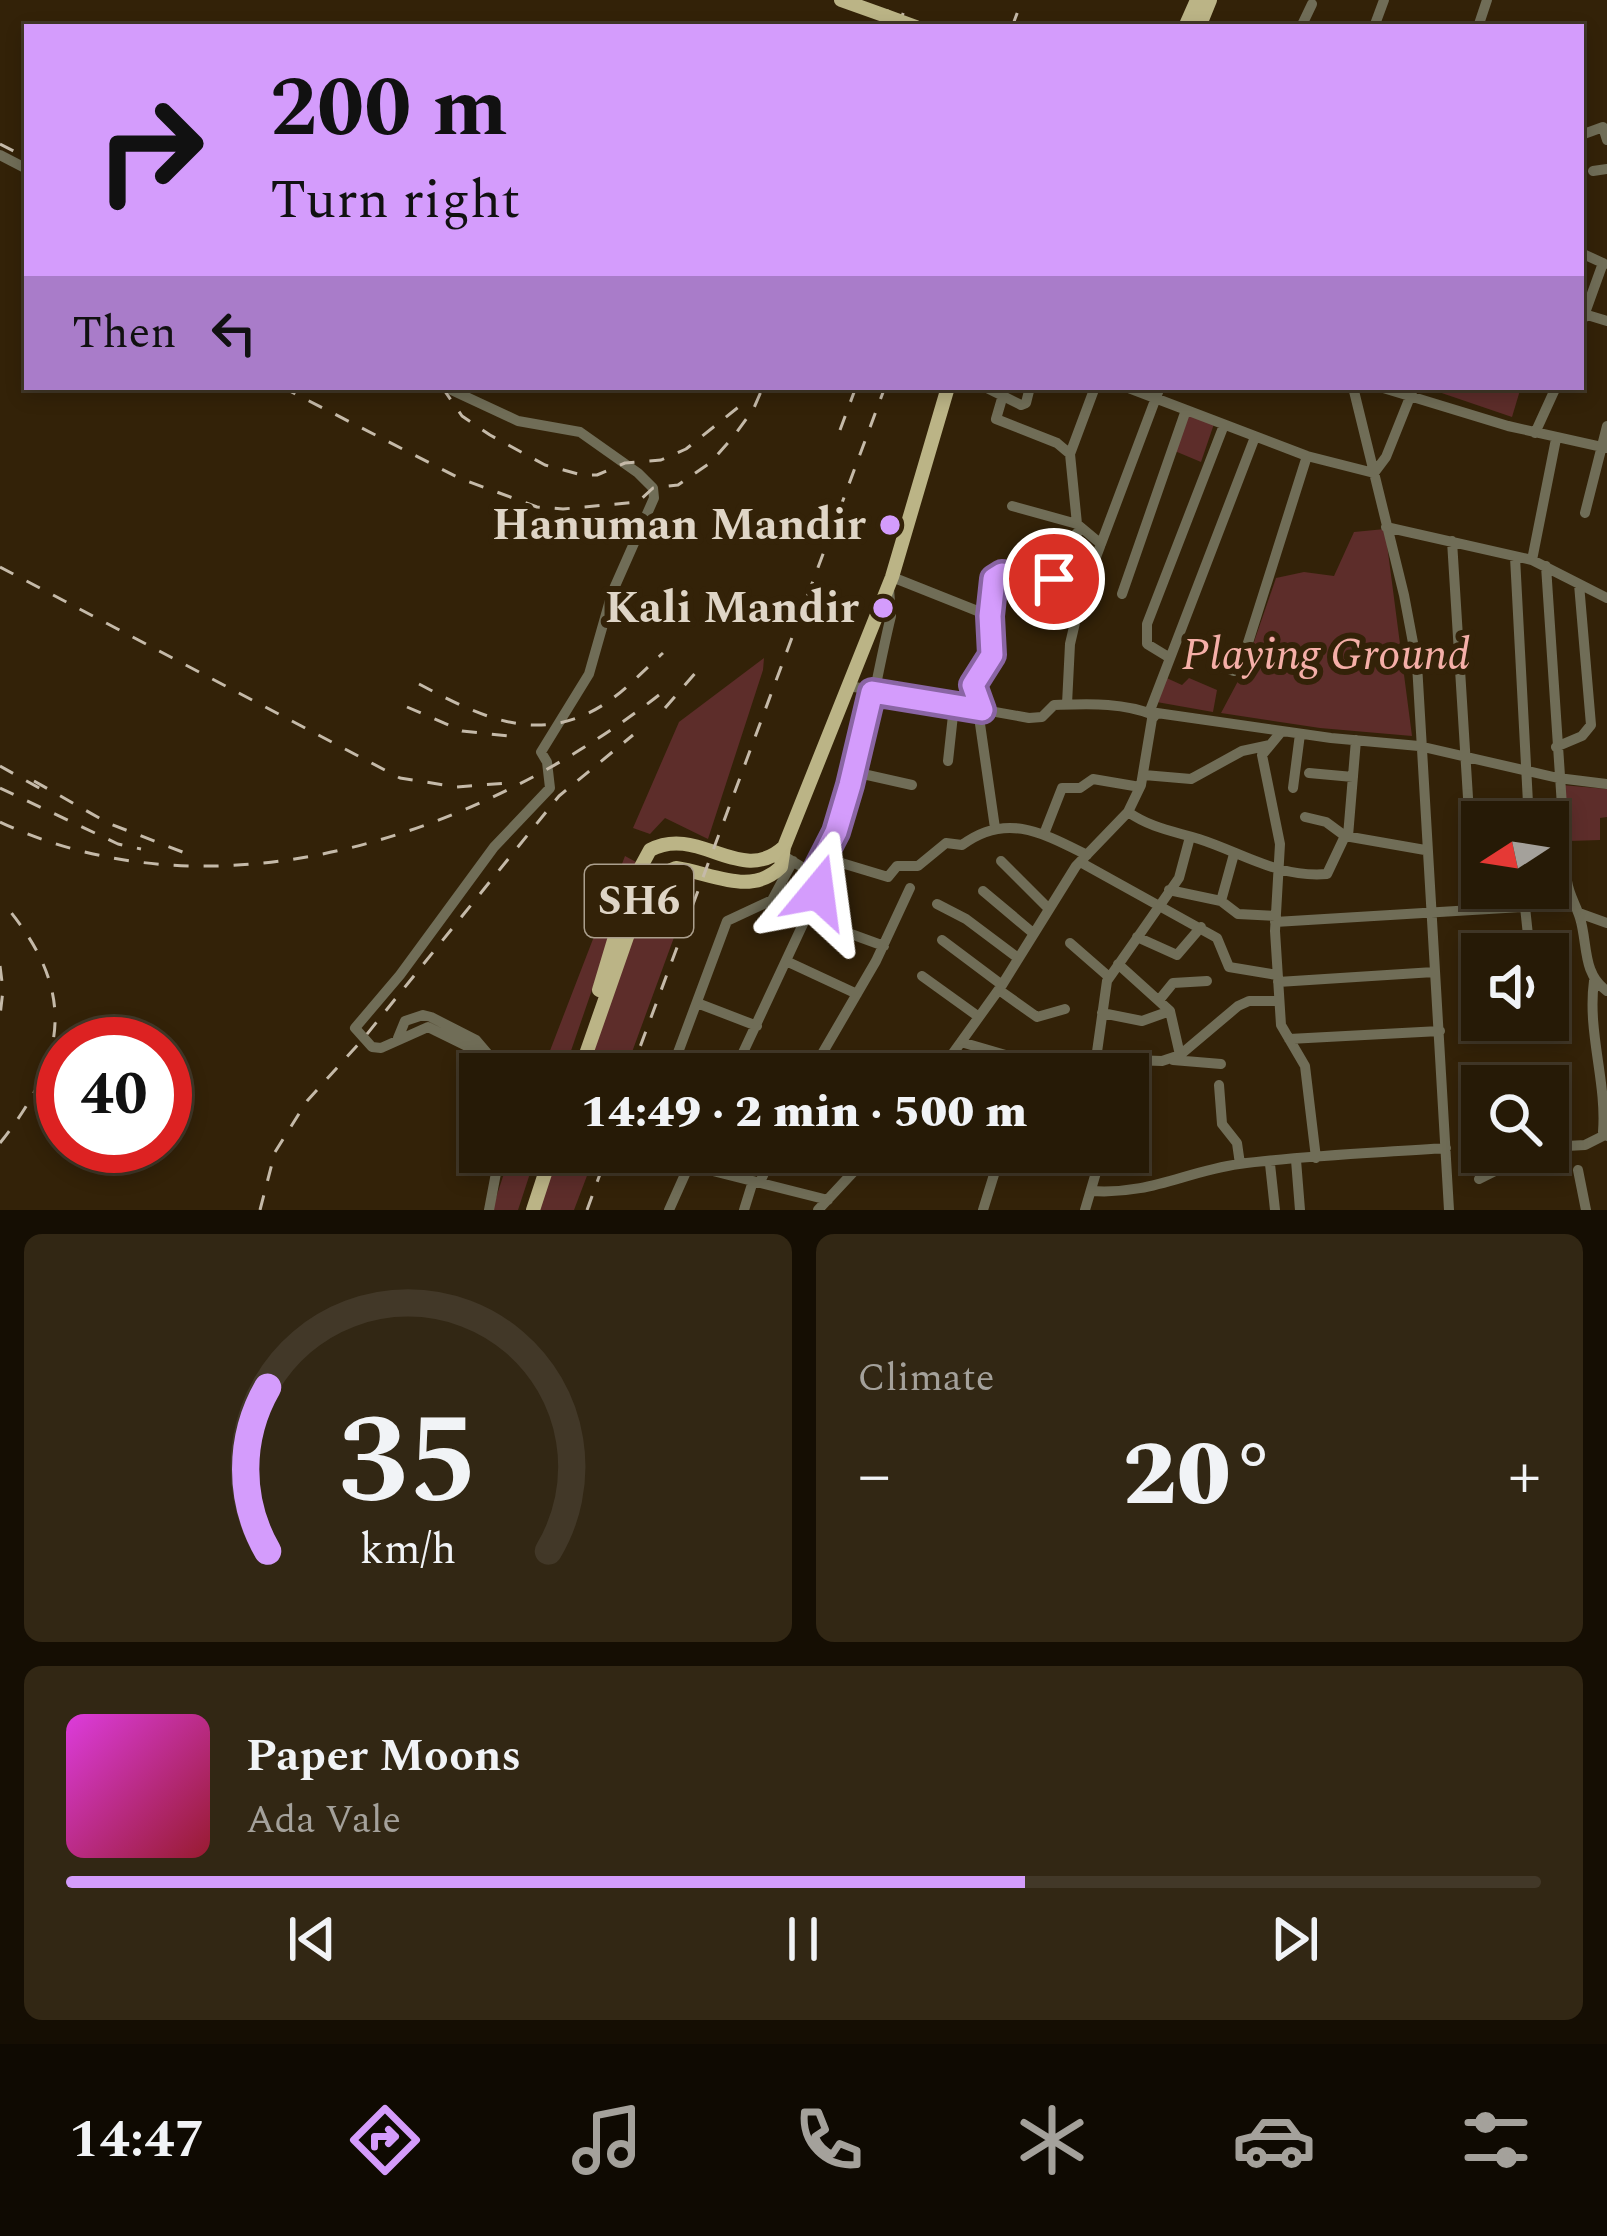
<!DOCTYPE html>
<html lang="en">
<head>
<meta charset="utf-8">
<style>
  :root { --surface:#261a06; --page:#322714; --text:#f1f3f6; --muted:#a4a19b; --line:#423828; --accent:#d49cfc }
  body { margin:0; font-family:Spectral,serif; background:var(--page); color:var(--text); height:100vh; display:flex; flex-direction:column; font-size:45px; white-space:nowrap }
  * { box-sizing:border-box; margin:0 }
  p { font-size:39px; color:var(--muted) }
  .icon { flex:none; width:66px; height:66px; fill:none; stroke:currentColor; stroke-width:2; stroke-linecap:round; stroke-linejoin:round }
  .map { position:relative; height:1210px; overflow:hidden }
  .details { display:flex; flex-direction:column; gap:24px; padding:24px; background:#150e03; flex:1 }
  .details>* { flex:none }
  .guide { position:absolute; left:24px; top:24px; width:1560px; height:366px; border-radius:0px; box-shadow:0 6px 18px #0003,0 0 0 3px var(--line); background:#d49cfc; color:#111; overflow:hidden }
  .needle { width:78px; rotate:258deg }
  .controls { position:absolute; left:1461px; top:801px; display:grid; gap:24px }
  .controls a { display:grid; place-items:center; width:108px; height:108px; border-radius:0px; background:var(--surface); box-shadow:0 6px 18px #0003,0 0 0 3px var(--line); font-size:60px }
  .speed { position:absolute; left:36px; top:1017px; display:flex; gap:24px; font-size:60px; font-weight:700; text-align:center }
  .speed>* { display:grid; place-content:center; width:156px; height:156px; border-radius:50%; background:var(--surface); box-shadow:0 6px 18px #0003,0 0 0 3px var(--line); line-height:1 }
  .speed .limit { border:18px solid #d22; background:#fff; color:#111 }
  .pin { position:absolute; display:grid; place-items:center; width:102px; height:102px; color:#fff; margin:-51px; border:6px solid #fff; border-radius:50%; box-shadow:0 3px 12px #0007 }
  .me { position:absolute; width:132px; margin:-66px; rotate:16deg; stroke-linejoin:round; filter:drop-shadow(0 0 9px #0008) }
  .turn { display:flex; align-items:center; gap:42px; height:252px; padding:0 48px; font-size:54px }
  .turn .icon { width:156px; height:156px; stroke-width:2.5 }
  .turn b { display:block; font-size:84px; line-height:102px }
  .then { display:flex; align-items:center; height:114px; padding:0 48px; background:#0003; gap:24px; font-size:45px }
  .big { font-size:90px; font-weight:800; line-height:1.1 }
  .details .card { flex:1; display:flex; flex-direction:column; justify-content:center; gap:18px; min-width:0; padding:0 42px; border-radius:18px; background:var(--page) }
  .details .dial { align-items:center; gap:0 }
  .dial svg { height:312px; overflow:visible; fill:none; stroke:var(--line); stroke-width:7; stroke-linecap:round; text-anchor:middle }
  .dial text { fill:var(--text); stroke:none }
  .song { display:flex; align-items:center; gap:36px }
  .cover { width:144px; height:144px; border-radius:18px; background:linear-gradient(135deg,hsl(300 70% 55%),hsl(350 70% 35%)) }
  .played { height:12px; border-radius:6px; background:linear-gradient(90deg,var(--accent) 65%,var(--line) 65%) }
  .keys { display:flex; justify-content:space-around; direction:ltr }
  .heat { display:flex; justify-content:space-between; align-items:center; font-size:66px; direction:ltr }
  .details .tiles { flex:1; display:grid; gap:24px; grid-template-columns:1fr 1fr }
  .card:last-child { grid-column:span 2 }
  .trip { position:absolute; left:459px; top:1053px; width:690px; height:120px; border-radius:0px; background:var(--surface); box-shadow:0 6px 18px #0003,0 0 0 3px var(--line); font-weight:800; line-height:120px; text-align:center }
  .tab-bar { display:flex; height:192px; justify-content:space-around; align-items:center; background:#0f0a02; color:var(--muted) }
  .tab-bar .icon { width:84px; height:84px }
  .tab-bar .current { color:var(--accent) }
  .tab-bar b { font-size:54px; color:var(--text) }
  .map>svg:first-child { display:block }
  .green { fill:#5d2d2a }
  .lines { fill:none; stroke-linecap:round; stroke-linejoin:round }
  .minor { stroke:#706d57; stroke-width:10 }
  .major { stroke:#bbb486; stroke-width:14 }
  .rail { stroke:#c5baa9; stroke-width:3; stroke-dasharray:15 15; stroke-linecap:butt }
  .major-bridge { stroke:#bbb486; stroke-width:14 }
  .route-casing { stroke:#8a65a4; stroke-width:30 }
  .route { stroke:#d49cfc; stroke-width:21 }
  .poi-dot { fill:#d49cfc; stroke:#332208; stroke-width:4.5 }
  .labels { text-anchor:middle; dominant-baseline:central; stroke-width:12; stroke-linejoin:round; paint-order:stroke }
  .shield { fill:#332208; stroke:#ab9f8d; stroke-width:3 }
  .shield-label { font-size:42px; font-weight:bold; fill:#dfd5c6 }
  .poi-label { font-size:45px; font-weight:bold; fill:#dfd5c6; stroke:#332208; text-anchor:end }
  .park-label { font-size:45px; font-style:italic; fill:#f5afa8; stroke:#332208 }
</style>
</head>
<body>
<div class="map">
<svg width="1607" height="1210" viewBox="0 0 1607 1210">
  <rect width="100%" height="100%" fill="#332208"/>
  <path class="green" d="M1424,387H1521L1512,417Z
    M1185,406L1216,418L1201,462L1170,449Z
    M1385,529L1412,736L1320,728L1221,713L1245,668L1276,578L1304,572L1334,576L1354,532Z
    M764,658L763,670L708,839L665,818L650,834L633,828L679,722Z
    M1160,675L1182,685L1189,678L1217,690L1213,712L1151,701Z
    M1562,785L1607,789V817L1600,818V840L1569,841Z
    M625,856L636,862L563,1074H541Z
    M680,873L695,880L624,1074H583L653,881L674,882Z
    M511,1152H537L518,1210H492Z
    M556,1152H596L574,1210H537Z"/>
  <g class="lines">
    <path class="minor" d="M1301,27L1312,4
      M1374,27L1384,0
      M1478,27L1487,0
      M1581,135L1603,127L1607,140
      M0,155L27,169
      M1593,171L1607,169
      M1581,253L1605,264
      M1584,314L1607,321
      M1581,324L1603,263
      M445,387L518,421L580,432L638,473L653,488L654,498L612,593L589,674L541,752L547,762L550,788L494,847L400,975L355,1028L372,1047L381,1048L428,1027L485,1055
      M985,387L1021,405L1026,403L1030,387
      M1126,387L1307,456L1374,473L1386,457L1414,387
      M1353,387L1404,595L1417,664L1449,1210
      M1380,387L1508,426L1607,448
      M1003,395L996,419L1057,443L1070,454L1077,524L1101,544
      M1535,433L1556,387
      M1070,454L1095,387
      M1012,506L1077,524
      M1585,513L1607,426
      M1386,527L1532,560L1607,598
      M1452,541L1475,910
      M1515,557L1529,822
      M1532,560L1556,439
      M1546,566L1567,881C1569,895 1576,905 1580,918C1588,944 1582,974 1607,991
      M892,577L990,616L992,655L973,685L982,710
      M1122,594L1186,410
      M990,616L996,576L1051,582L1071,539L1080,530
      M1170,658L1147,644V624L1224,425
      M1214,665L1234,671L1240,668L1307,456
      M849,686L1029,718L1042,717L1054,705C1088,704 1122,702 1154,715
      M1067,704L1070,644L1081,597L1160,387
      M978,710L995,828
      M1149,713L1255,437
      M1281,732L1262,755L1280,844L1275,931L1281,1025L1305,1066L1316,1158
      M1556,747L1582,736L1591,725L1579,584
      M948,761L954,706
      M854,772L912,785
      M1309,773L1353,777
      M1144,775L1191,779L1242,751L1270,745
      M1293,788L1300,734
      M1128,812C1151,828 1173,831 1199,839C1243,853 1278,878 1327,874L1345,836L1425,850
      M1499,816L1500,822
      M1305,817L1326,822L1345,836
      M1044,834L1062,788H1080L1093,779L1140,787
      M1348,836L1356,740
      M825,858L888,877L897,866H918L946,843L962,845C1006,812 1043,833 1087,855
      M1001,861L1048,908
      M1080,862L1217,938L1229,967L1277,975
      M815,875C860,800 870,701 891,616L889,588
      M1505,888L1507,908
      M1169,890L1221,901L1238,914L1275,916
      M983,891L1033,933
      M1221,901L1234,854
      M937,904L966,919L1018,958
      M1525,907L1530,954
      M1579,913L1607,923
      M807,918L884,946
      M1275,922L1573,904
      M1137,937L1177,955L1201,927
      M942,940L1002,985
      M1070,943L1109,977
      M786,961L857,994
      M1118,964L1170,1011L1180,1055
      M922,976L979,1017
      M1594,981C1587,1032 1607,1082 1603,1132L1607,1136
      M1278,982L1434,972
      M999,990L1037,1017L1065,1009
      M1160,999L1173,983L1207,981
      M697,1003L757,1026
      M1102,1013L1142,1021L1170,1011
      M398,1038L405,1021L423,1015L431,1017L476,1040L505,1074
      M1289,1039L1440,1031
      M961,1042L1009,1056L1162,1061L1180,1055L1238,1006L1249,1001H1279
      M680,1054L730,1074
      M1096,1059L1107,981L1179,878L1190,837
      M1173,1060L1221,1064
      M670,1074L727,921L772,900L793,861
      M733,1074L818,892L815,875L779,853
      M827,1074H818L819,1059L876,961L910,888
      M834,1074L850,1057L881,1074
      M938,1074L1002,985L1076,866L1128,812L1141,785L1152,719L1157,713L1331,738L1419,746L1558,778L1607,784
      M1001,1074L1006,1055
      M1219,1085L1222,1124L1237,1143L1240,1164
      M1128,1127L1131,1126
      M1548,1147L1585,1145L1605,1135
      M1296,1160L1300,1210
      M1270,1164L1275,1210
      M689,1165L828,1200
      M1578,1170L1586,1210
      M1479,1179L1511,1163L1522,1152
      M760,1182L774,1152
      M1091,1191C1150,1195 1184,1172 1239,1164C1307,1155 1377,1153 1446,1148
      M489,1210L500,1152
      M669,1210L695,1152
      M744,1210L753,1181
      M818,1210L872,1152
      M983,1210L1001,1152
      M1085,1210L1102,1152"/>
    <path class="major" d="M841,0L886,16
      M1185,27L1197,0
      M1199,27L1210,0
      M599,990L630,887L650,850C699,824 741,887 784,847
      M579,1074L641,897L659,875L676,868C712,873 750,897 781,867L784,847L892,577L948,387
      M533,1210L552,1152"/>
    <path class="rail" d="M898,27L908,0
      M1012,27L1022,0
      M0,144L27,158
      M282,387L459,478L537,507L563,509L638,502L653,488L678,485L710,463L733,437L753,410L763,387
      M442,387L462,416L490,435L545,465L582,475H597L625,463L661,460L686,449L746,401
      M840,430L856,387
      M0,567L400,778L457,787L507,783
      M419,684C481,717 540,747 606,703C627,689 644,670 663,653
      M407,707L462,731L509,736
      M665,708L704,663
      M0,766L48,793
      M34,781L108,823L185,853
      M0,788L118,844L141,849
      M0,822C221,926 489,832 669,687
      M0,966L3,990L0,1016
      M630,1074L885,387
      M0,1143C65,1061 78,995 9,910
      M260,1210L275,1152L307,1101L363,1039L559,796L633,735
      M587,1210L608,1152"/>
    <path class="major-bridge" d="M886,16L916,27"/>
  </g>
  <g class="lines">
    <defs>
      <path id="route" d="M818,892L814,875L836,832L850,785L872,692L982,710L973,685L992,655L990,616L994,579L1002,574L1046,584L1054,579"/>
    </defs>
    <use href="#route" class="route-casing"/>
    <use href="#route" class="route"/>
  </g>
  <g class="poi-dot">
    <circle cx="890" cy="525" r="12"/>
    <circle cx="883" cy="608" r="12"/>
  </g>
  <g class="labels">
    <rect class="shield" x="585" y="865" width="108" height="72" rx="9"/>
    <g class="shield-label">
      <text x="639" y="901">SH6</text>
    </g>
    <g class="poi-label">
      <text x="866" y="525">Hanuman Mandir</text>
      <text x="859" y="608">Kali Mandir</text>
    </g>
    <g class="park-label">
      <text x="1326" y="655">Playing Ground</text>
    </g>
  </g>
</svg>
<div class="controls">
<a><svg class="needle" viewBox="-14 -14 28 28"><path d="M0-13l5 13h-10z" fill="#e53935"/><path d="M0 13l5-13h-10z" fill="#a4a19b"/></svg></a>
<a><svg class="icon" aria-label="sound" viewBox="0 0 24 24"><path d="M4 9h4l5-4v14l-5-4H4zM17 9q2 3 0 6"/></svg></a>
<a><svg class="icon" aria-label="search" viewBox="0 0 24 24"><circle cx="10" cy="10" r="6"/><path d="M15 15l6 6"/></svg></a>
</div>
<div class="speed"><div class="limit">40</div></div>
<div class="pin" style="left:1054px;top:579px;background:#d93025"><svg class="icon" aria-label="arrive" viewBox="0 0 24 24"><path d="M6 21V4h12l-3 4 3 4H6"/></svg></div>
<svg class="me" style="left:818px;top:892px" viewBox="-20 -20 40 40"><path d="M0-17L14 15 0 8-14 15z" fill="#d49cfc" stroke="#fff" stroke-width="4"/></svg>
<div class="trip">14:49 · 2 min · 500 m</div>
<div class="guide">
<div class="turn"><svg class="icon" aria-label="right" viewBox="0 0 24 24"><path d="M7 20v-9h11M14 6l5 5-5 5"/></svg><div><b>200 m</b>Turn right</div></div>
<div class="then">Then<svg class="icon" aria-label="left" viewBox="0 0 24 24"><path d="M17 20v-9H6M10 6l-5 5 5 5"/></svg></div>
</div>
</div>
<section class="details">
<div class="tiles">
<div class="card dial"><svg viewBox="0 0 100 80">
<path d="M14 69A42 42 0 1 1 86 69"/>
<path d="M14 69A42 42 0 0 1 14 27" stroke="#d49cfc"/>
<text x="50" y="56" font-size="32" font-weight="700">35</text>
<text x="50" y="72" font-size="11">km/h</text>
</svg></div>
<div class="card"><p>Climate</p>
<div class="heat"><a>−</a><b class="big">20°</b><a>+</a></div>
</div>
<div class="card">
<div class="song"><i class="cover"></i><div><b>Paper Moons</b><p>Ada Vale</p></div></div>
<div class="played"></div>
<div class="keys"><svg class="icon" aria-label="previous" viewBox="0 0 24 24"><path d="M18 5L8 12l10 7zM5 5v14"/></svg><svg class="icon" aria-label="pause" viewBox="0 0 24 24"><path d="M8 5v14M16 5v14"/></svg><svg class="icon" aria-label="next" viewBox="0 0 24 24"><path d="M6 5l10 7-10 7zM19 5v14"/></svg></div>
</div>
</div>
</section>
<nav class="tab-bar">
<b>14:47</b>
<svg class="icon current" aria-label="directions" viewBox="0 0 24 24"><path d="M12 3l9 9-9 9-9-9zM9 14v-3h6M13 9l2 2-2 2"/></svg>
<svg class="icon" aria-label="music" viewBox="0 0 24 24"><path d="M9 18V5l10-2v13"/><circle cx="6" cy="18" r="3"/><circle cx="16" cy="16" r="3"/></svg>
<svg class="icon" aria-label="phone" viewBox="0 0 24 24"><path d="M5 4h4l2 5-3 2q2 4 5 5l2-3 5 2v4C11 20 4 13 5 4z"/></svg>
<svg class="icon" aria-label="climate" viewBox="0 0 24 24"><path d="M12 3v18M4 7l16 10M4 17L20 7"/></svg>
<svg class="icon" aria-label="car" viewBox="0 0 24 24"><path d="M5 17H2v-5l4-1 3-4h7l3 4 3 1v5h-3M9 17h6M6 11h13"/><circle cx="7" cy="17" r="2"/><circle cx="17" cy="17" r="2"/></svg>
<svg class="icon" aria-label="filters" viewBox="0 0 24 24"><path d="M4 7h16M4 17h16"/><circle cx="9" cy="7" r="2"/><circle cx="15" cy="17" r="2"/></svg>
</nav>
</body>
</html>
